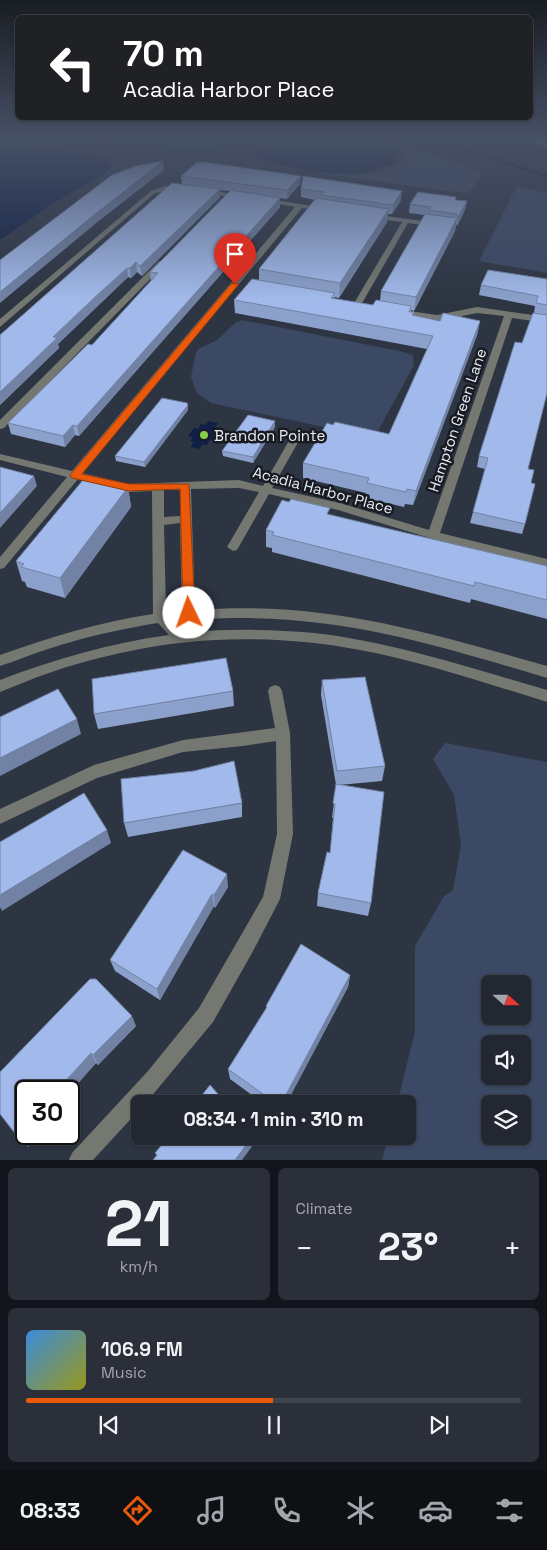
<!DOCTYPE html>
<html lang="en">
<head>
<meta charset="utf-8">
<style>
  :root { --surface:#222732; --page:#2a2f3a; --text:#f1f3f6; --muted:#a2a5ac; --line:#3f444d; --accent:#ea580c }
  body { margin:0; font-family:"Space Grotesk",sans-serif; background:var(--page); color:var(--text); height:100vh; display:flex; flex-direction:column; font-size:19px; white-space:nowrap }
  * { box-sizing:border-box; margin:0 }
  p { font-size:16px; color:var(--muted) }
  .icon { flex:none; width:28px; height:28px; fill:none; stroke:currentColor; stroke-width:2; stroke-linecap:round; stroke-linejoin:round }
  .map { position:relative; height:1160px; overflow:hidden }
  .sheet { display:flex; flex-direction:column; gap:8px; padding:8px; background:#13151c; flex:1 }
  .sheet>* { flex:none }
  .guide { position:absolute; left:15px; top:15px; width:518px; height:105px; border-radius:8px; box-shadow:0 1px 4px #0004,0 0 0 1px var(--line); background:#202124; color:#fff; overflow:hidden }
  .needle { width:32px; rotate:111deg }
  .tools { position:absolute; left:481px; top:975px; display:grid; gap:10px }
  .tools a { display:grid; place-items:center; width:50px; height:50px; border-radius:8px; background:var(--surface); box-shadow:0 1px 4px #0004,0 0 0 1px var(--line); font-size:25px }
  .speed { position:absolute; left:15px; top:1080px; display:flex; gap:10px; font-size:25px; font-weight:700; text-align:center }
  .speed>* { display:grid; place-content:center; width:65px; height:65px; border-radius:50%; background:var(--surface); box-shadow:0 1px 4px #0004,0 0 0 1px var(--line); line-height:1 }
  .speed .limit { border:2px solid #111; border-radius:8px; background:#fff; color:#111 }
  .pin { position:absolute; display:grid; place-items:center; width:42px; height:42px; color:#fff; margin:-51px -21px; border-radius:50% 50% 50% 0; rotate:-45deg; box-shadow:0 0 5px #0007 }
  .pin .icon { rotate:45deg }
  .me { position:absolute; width:55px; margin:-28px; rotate:357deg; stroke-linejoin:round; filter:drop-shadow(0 0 4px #0008) }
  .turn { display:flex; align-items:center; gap:18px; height:105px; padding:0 25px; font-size:22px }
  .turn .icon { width:65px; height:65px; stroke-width:2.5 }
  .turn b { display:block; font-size:35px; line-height:42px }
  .big { font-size:38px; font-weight:800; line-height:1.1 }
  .sheet .widget { flex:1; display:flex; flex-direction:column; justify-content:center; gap:8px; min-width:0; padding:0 18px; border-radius:8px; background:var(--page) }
  .sheet .dial { align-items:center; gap:0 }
  .dial b { font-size:65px; line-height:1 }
  .song { display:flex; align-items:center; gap:15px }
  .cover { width:60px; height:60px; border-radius:8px; background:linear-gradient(135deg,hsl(210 70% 55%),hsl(60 70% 35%)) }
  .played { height:5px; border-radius:2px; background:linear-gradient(90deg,var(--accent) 50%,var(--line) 50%) }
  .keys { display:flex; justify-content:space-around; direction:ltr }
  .heat { display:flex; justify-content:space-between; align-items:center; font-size:28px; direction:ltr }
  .sheet .tiles { flex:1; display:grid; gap:8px; grid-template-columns:1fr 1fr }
  .widget:last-child { grid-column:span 2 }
  .trip { position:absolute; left:131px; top:1095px; width:285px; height:50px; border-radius:8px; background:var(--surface); box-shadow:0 1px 4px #0004,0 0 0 1px var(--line); font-weight:800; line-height:50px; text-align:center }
  .dock { display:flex; height:80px; justify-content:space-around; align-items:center; background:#0e1014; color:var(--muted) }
  .dock .icon { width:35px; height:35px }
  .dock .selected { color:var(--accent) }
  .dock b { font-size:22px; color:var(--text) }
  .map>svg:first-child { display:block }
  .green { fill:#3c4964; fill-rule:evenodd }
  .water { fill:#0f1f45 }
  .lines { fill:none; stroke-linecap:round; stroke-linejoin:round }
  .stream { stroke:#0f1f45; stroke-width:2.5 }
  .minor { fill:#747871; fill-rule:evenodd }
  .highway { fill:#ccd8c6; fill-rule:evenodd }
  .wall { fill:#8ba0ca }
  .shaded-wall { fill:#7182a4 }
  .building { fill:#a2baeb; stroke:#7182a4 }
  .route { fill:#ea580c; stroke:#983908 }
  .poi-dot { fill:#85cf4c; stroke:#181b22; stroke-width:2 }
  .labels { text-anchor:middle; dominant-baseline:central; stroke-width:5; stroke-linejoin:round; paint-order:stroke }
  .street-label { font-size:15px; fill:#e8edf6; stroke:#181b22 }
  .poi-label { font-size:15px; fill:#e8edf6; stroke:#181b22; text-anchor:start }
</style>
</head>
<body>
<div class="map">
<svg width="547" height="1160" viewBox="0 0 547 1160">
  <rect width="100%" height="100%" fill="#2d3442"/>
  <path class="green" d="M387,138L478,170L482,173L469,193L446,191L306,171L352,176L378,172L404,162L401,150Z
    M517,186L547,193V273L479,261Z
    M242,320L399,351L413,355L414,365L377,433L366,436L211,403L197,393L191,377L195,356L198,349L217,340L235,323Z
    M445,743L547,762V1160H382L389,1136H408V1104H397L415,1031V946L444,896L453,890L461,845L454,795L433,759ZM490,984H522V1016H490ZM490,1044H522V1076H490ZM490,1104H522V1136H490Z"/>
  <path class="water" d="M88,138H239C234,143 227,149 220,151C197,160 115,144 88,138Z
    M272,138H382L396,149L395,163C347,183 303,170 254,158L263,145Z
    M9,143L105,156L111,167L100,177L55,202L0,240V145Z
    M208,421L218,423L215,427L218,429L215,432L219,434L214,441L210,440L207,445L203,444L199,449L191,447L193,442L190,441L193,437L188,436L194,428L198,429L201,424L205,425Z"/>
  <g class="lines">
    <path class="stream" d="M432,138L547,176"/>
    <path class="minor" d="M165,186L184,187L187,189C179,193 166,190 155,193L0,327V319L151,191Z
      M204,190L244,195L247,197L244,199L202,193V191Z
      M264,198L329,209L325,211L302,208L82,473L129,484L239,480L263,486L294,432L299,429L304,432L272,488L340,503L429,530L504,316L477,313L437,321L396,315L392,312L396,309L437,315L477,307L547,317V323L512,318L440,533L547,559V567L433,539L338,510L269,494L237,550L233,551L227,547L259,492L239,488L191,489L195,610C324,600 426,632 547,666V678C424,641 323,610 193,620L189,632C230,629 272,629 314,633C394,642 470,668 547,690V702C485,683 424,662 360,650C285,636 205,635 130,651C102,657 73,664 46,674C31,679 16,686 0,692V680C55,659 110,643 169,635L158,623C121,629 84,637 48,649C32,654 16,661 0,666V655C50,637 100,622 153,614L152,491L129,492L78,479L4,568L0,569V557L67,477L0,460V454L72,471L295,207L262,201L260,200ZM164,490H180V516L164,517ZM180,523L182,611L166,612L164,525ZM172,621H180L177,627Z
      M372,214L437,223L441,225L437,227L408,223L361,305L357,308L353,305L402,222L369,218L368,216Z
      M159,261L166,263L4,428L0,429V420Z
      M275,685L280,687L282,691L290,733L293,834L280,899L252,953L213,1022L145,1104H140V1109L93,1160H69L72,1153L148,1071L199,1008L263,897L277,834L276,741L243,746L183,752L97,778L0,824V809L94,765L183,740L275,728L268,691L270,687Z"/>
    <path class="highway" d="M523,138H534L547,142V147Z"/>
  </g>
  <path class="wall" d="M181,176L300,184L287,199L280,198V207L79,436L75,435L65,447L11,434L8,423L92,345L151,281L150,272L230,191L220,190V197L142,276L137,272L131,278L128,277L58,344L59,348L0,405L182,184Z
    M301,189L401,200L392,214H388L387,222L339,298L334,297V299L373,305L380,301L381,291L425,215L409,213L410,204L456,200L467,201L465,210L457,226L456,224L455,231L414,311L411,310V312H414L413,316L440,321H480L477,335L413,505L405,504L404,507L366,498V493L303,478V463L389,434L427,349L235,313L234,300L259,280V269L315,200L301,197Z
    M547,279V393L528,469L531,483L525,524L522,534L470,523L485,469L477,467L479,456L522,343L534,313L535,306L479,295L481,285Z
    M188,410L145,467L116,461L115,456Z
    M275,427L253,463L223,456L222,451Z
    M90,481L128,487L131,507L65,598L27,587L25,582L22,581L16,561Z
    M330,515L385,528L547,566V619L471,599L470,603L272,552V548L266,547V530Z
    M322,680L385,766L382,781L339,785L371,903L368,916L317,906L318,893L330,853L333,818H332L336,785L321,695Z
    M233,691L234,706L98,729L94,714Z
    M242,803V817L128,837L124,823Z
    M183,850L228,887L215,908L214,906L160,1000L115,971L110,960Z
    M350,975L348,987L286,1104H264L230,1079L228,1069L266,1010V1006Z
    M136,1026L98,1065L96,1063L69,1091L28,1147L20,1140L0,1072Z"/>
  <path class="shaded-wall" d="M163,161L164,170L95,224L0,303V292L94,215Z
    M301,176L300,184L287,199V190Z
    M220,189V197L142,276L140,266Z
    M402,191L401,200L392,214L393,205Z
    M280,198V207L79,436L77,426Z
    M467,201L465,210L457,226L458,217Z
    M389,209L387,222L339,298L340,283Z
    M457,218L455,231L414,311L416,297Z
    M136,262L137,272L131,278L130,268Z
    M127,268L128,277L58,344L59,348L0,405V392L53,337L94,298Z
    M480,321L477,335L413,505L416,491Z
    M188,405V410L145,467L144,462Z
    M275,421V427L253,463V457Z
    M73,425L75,435L65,447L63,436Z
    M34,476L37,486L0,528V513Z
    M128,487L131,507L65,598L60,578Z
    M77,719L81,734L0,776V758Z
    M107,830L111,843L2,911L0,907V895Z
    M227,874L228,887L215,908L214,895Z
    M212,894L214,906L160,1000L157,989Z
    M350,975L348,987L286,1104H281Z
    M132,1016L136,1026L98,1065L93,1055Z
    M91,1053L96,1063L69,1094V1091H60L59,1088Z
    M26,1133V1134H40L28,1147L20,1140Z
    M253,1136H256V1141L242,1160H235Z"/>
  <path class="building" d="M163,161L94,215L0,292V260L112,175L136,166Z
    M203,162L301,176L287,190L181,176L196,163Z
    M303,176L402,191L393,205L321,195L324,192L301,189Z
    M172,183L220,189L140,266L136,262L130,268H127L94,298L53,337L57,338L0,392V335Z
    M231,190L280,198L77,426L73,425L63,436L8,423L88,344L92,345L158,273L150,272Z
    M418,192L456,197L455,200L467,201L458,217L457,214L429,210L431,207L410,204Z
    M316,198L389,209L340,283L259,269Z
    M425,214L457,218L416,297L381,291Z
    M488,270L547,279V305L536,303L538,296L481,285Z
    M252,279L335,293L331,298L373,305L376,300L411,306L409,312H414L412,315L440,321L443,313L480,321L416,491L407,489L406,492L367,483L369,478L303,463L327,423L333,425L335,422L389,434L433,336L234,300Z
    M533,313L547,315V393L528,469L534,470L531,483L535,484L525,524L473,512L488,458L479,456L515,342L522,343Z
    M162,398L187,403L188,405L144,462L115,456Z
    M248,415L275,421L253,457L222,451Z
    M0,467L34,476L0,513Z
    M92,478L128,487L60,578L21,567L24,564L16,561L83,480L90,481Z
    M291,499L330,508L327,514L385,528L547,566V600L475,582L474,586L272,535L274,532L266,530L282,500L289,502Z
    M226,658L233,691L94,714L92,679Z
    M365,677L385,766L337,771L322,680Z
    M58,689L77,719L0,758V717Z
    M234,761L242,803L124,823L121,779L194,771Z
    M336,784L384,792L371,903L318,893L327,852L330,853L335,804L333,803Z
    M84,793L107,830L0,895V842Z
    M183,850L227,874L214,895L212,894L157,989L110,960Z
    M301,944L350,975L281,1104H277L228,1069L267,1007L266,1006Z
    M90,979H96L132,1016L93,1055L91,1053L59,1088L61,1090L60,1091H26V1133L20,1140L0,1114V1072Z
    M210,1085L227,1104H195Z
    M169,1136H253L235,1160H153L157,1155L155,1153Z"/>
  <linearGradient id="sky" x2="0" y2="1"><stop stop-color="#191d24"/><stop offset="0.46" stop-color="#465065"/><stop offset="1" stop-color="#465065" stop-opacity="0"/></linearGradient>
  <rect width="547" height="300" fill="url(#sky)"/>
  <path class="route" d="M232,283L239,284L82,474L129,484H189L195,613L189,618L183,613L180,489L129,491L72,478L70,475Z"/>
  <circle class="poi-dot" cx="204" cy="435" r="5"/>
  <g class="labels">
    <g class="street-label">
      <text transform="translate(457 420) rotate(-71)">Hampton Green Lane</text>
      <text transform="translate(323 490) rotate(15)">Acadia Harbor Place</text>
    </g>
    <g class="poi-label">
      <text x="214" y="435">Brandon Pointe</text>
    </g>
  </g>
</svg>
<div class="tools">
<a><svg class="needle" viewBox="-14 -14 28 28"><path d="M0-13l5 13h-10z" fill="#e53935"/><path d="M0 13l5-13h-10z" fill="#a2a5ac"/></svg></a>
<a><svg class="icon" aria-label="sound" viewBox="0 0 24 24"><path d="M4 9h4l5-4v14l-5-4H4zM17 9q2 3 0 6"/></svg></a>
<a><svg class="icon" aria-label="layers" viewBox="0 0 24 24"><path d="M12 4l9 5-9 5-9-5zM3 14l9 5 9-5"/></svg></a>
</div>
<div class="speed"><div class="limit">30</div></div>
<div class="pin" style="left:235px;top:284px;background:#d93025"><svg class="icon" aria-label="arrive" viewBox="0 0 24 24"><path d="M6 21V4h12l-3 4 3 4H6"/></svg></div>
<svg class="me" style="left:189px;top:613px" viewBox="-20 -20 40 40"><circle r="19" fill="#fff"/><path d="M0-13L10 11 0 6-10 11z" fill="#ea580c"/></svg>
<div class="trip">08:34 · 1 min · 310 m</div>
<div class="guide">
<div class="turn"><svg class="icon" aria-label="left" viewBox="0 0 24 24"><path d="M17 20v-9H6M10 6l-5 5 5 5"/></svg><div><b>70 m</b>Acadia Harbor Place</div></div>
</div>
</div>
<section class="sheet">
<div class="tiles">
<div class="widget dial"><b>21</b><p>km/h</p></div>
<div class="widget"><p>Climate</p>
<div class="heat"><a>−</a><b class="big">23°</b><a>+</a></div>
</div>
<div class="widget">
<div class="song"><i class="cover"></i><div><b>106.9 FM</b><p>Music</p></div></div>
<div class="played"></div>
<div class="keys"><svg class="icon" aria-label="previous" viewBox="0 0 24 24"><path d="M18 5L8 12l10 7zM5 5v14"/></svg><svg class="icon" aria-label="pause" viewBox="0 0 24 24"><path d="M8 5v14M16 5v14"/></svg><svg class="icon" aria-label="next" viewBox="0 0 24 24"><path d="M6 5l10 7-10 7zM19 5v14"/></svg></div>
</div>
</div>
</section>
<nav class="dock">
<b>08:33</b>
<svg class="icon selected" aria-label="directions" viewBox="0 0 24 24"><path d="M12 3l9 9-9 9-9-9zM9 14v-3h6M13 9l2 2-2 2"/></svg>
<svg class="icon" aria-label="music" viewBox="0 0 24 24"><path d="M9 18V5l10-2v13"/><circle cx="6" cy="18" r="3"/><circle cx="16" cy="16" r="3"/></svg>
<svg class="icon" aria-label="phone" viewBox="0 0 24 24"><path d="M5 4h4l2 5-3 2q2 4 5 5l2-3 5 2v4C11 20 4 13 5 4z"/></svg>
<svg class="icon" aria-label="climate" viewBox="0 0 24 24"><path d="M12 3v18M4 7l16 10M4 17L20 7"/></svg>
<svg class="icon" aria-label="car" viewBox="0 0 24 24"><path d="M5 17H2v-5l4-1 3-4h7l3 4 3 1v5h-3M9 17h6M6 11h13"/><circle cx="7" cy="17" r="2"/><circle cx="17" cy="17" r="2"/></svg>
<svg class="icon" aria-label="filters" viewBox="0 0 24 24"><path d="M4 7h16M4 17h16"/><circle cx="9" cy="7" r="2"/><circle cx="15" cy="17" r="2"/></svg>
</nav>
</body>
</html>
